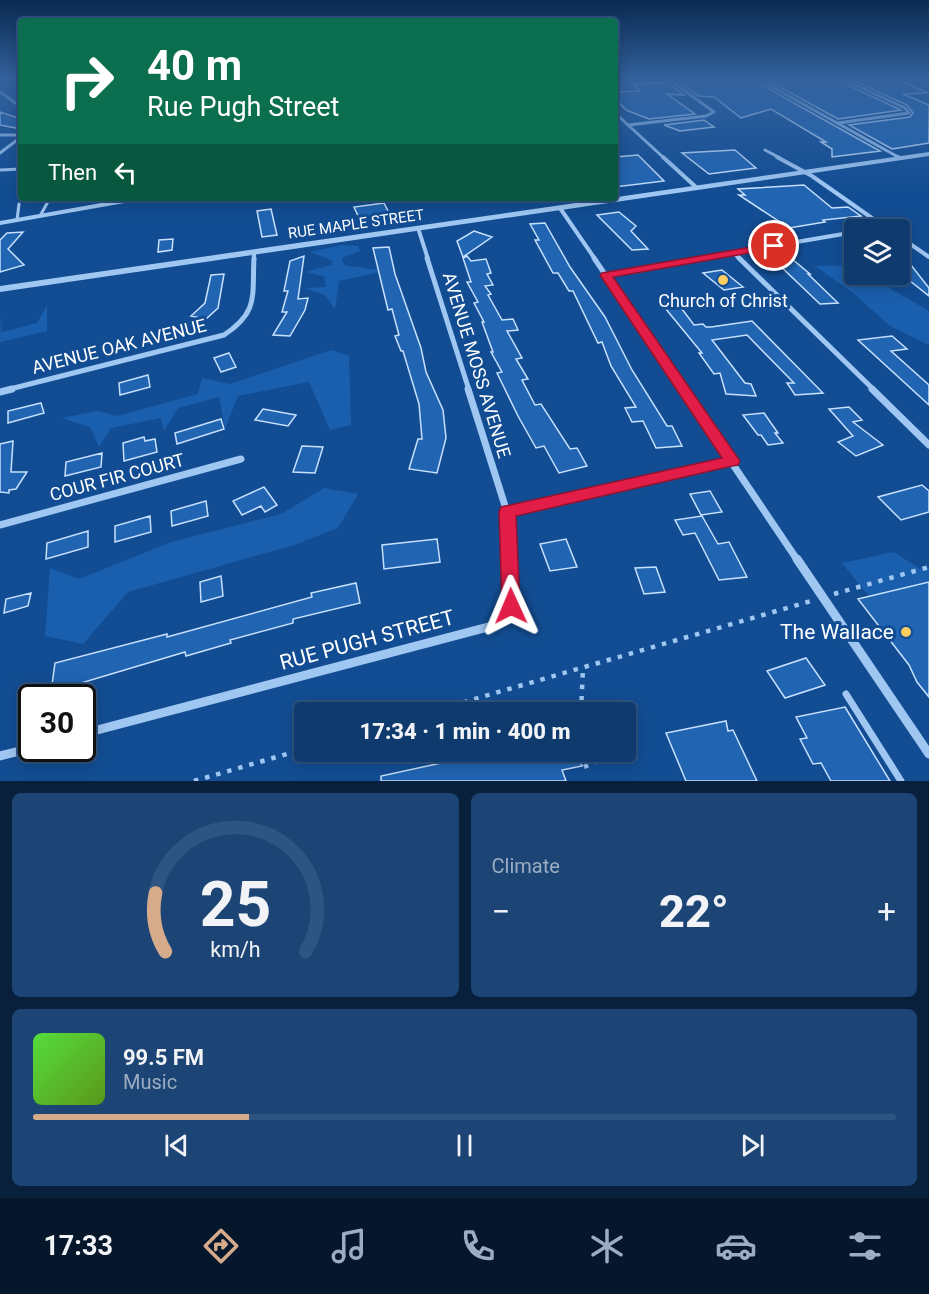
<!DOCTYPE html>
<html lang="en">
<head>
<meta charset="utf-8">
<style>
  :root { --surface:#0e3a6e; --page:#1c4576; --text:#f1f3f6; --muted:#9badc2; --line:#2e5481; --accent:#d6ab8b }
  body { margin:0; font-family:Roboto,sans-serif; background:var(--page); color:var(--text); height:100vh; display:flex; flex-direction:column; font-size:22px; white-space:nowrap }
  * { box-sizing:border-box; margin:0 }
  p { font-size:20px; color:var(--muted) }
  .icon { flex:none; width:33px; height:33px; fill:none; stroke:currentColor; stroke-width:2; stroke-linecap:round; stroke-linejoin:round }
  .map { position:relative; height:781px; overflow:hidden }
  .panel { display:flex; flex-direction:column; gap:12px; padding:12px; background:#08203c; flex:1 }
  .panel>* { flex:none }
  .top-card { position:absolute; left:18px; top:18px; width:600px; height:183px; border-radius:6px; box-shadow:0 3px 15px #0003,0 0 0 2px var(--line); background:#0b6e4f; color:#fff; overflow:hidden }
  .tools { position:absolute; left:844px; top:219px; display:grid; gap:12px }
  .tools a { display:grid; place-items:center; width:66px; height:66px; border-radius:6px; background:var(--surface); box-shadow:0 3px 15px #0003,0 0 0 2px var(--line); font-size:30px }
  .speed { position:absolute; left:18px; top:684px; display:flex; gap:12px; font-size:30px; font-weight:700; text-align:center }
  .speed>* { display:grid; place-content:center; width:78px; height:78px; border-radius:50%; background:var(--surface); box-shadow:0 3px 15px #0003,0 0 0 2px var(--line); line-height:1 }
  .speed .limit { border:3px solid #111; border-radius:9px; background:#fff; color:#111 }
  .pin { position:absolute; display:grid; place-items:center; width:51px; height:51px; color:#fff; margin:-26px; border:3px solid #fff; border-radius:50%; box-shadow:0 2px 6px #0007 }
  .me { position:absolute; width:66px; margin:-33px; rotate:359deg; stroke-linejoin:round; filter:drop-shadow(0 0 4px #0008) }
  .turn { display:flex; align-items:center; gap:21px; height:126px; padding:0 30px; font-size:27px }
  .turn .icon { width:78px; height:78px; stroke-width:2.5 }
  .turn b { display:block; font-size:42px; line-height:51px }
  .then { display:flex; align-items:center; height:57px; padding:0 30px; background:#0003; gap:12px; font-size:22px }
  .big { font-size:45px; font-weight:800; line-height:1.1 }
  .panel .card { flex:1; display:flex; flex-direction:column; justify-content:center; gap:9px; min-width:0; padding:0 21px; border-radius:9px; background:var(--page) }
  .panel .dial { align-items:center; gap:0 }
  .dial svg { height:156px; overflow:visible; fill:none; stroke:var(--line); stroke-width:7; stroke-linecap:round; text-anchor:middle }
  .dial text { fill:var(--text); stroke:none }
  .song { display:flex; align-items:center; gap:18px }
  .cover { width:72px; height:72px; border-radius:9px; background:linear-gradient(135deg,hsl(110 70% 55%),hsl(90 70% 35%)) }
  .played { height:6px; border-radius:3px; background:linear-gradient(90deg,var(--accent) 25%,var(--line) 25%) }
  .keys { display:flex; justify-content:space-around; direction:ltr }
  .heat { display:flex; justify-content:space-between; align-items:center; font-size:33px; direction:ltr }
  .panel .tiles { flex:1; display:grid; gap:12px; grid-template-columns:1fr 1fr }
  .card:last-child { grid-column:span 2 }
  .trip { position:absolute; left:294px; top:702px; width:342px; height:60px; border-radius:6px; background:var(--surface); box-shadow:0 3px 15px #0003,0 0 0 2px var(--line); font-weight:800; line-height:60px; text-align:center }
  .tab-bar { display:flex; height:96px; justify-content:space-around; align-items:center; background:#06172c; color:var(--muted) }
  .tab-bar .icon { width:42px; height:42px }
  .tab-bar .current { color:var(--accent) }
  .tab-bar b { font-size:27px; color:var(--text) }
  .map>svg:first-child { display:block }
  .green { fill:#1a5fad }
  .building { fill:#2064b2; stroke:#c7e0fd; stroke-width:1.5 }
  .lines { fill:none; stroke-linecap:round; stroke-linejoin:round }
  .path { stroke:#9fc7f2; stroke-width:4.5; stroke-dasharray:4.5 7; stroke-linecap:butt }
  .service-far1 { stroke:#9fc7f2; stroke-width:3 }
  .service { stroke:#9fc7f2; stroke-width:7 }
  .minor-far4 { stroke:#9fc7f2; stroke-width:3 }
  .minor-far3 { stroke:#9fc7f2; stroke-width:4 }
  .minor-far2 { stroke:#9fc7f2; stroke-width:5 }
  .minor-far1 { stroke:#9fc7f2; stroke-width:7 }
  .minor { stroke:#9fc7f2; stroke-width:9 }
  .tertiary { fill:#9fc7f2; fill-rule:evenodd }
  .route { fill:#e11d48; stroke:#92132f; stroke-width:1.5 }
  .poi-dot { fill:#ffce61; stroke:#124d93; stroke-width:2 }
  .labels { text-anchor:middle; dominant-baseline:central; stroke-width:6; stroke-linejoin:round; paint-order:stroke }
  .far-street-label { font-size:15px; fill:#fff; stroke:#124d93 }
  .poi-label { font-size:18px; fill:#fff; stroke:#124d93 }
  .street-label { font-size:18px; fill:#fff; stroke:#124d93 }
  .near-poi-label { font-size:21px; fill:#fff; stroke:#124d93; text-anchor:end }
  .near-street-label { font-size:21px; fill:#fff; stroke:#124d93 }
</style>
</head>
<body>
<div class="map">
<svg width="929" height="781" viewBox="0 0 929 781">
  <rect width="100%" height="100%" fill="#124d93"/>
  <path class="green" d="M342,245L358,246L360,251L342,258L344,265L385,271L339,281L335,309L325,295L305,288L326,287L324,276L305,272L331,265L333,261L310,252Z
    M853,265L855,267V274L867,275L929,311V345L890,326L853,293L815,266Z
    M47,306V331L0,342L1,315L2,332L37,323Z
    M331,350L349,356L351,425L330,430L309,382L238,396L225,429L219,397L178,408L164,431L161,418L111,428L99,447L90,427L61,418L98,411L117,416L198,394L202,378L230,384Z
    M324,488L358,494L338,528L294,545L128,592L83,644L45,636L50,568L79,579L171,542L281,514Z
    M894,552L920,569L929,567V582L869,596L842,563Z"/>
  <path class="building" d="M721,80H756L758,83L880,151L832,157V149L821,142H826L771,109L741,118L714,97L699,96L679,82Z
    M767,80H841L843,83L901,110L838,119Z
    M853,80H899L928,93L903,94L929,105V143L892,149L849,125L910,117L913,113L907,105Z
    M651,83H667L684,95L667,94L695,114L649,119L626,110L615,98V92L640,91L633,84Z
    M0,112L21,119V129L0,125Z
    M704,120L714,127L680,131L664,125Z
    M735,150L756,168L709,174L682,153Z
    M638,155L664,181L615,187V157Z
    M804,185L832,208L848,207L861,216L823,220L825,222L789,228L739,195H745L738,189Z
    M384,203L390,215L360,220L354,207Z
    M271,209L277,235L262,237L257,211Z
    M619,212L636,226L631,231L648,249L632,250L597,215Z
    M545,223L570,267L605,317L632,370L667,426H672L682,446L656,448L643,421L632,422L625,408L636,407L611,366L602,342L598,343L573,291H569L558,273H553L535,240H539L530,224Z
    M474,231L492,237L463,257L457,241Z
    M23,232L8,249L24,265L0,272V240L7,233Z
    M173,239L172,250L158,252L159,240Z
    M389,247L395,274L421,348L426,372L443,410L446,438L437,473L409,469L418,439H422L419,404L403,351H401L395,336L399,335L392,309L388,310L373,248Z
    M900,251L929,288V296L900,273Z
    M304,256L298,299L308,298L305,310L290,336L273,335L287,312H282L288,291H284L290,261Z
    M467,256L471,261L486,259L491,273L487,274L493,285L485,286L491,294L488,295L502,320L513,319L518,330L507,331L522,358L516,359L528,379L522,380L535,405L541,404L570,449L577,448L587,466L559,473L544,446L536,448L518,416L497,373L502,372L491,352H493L482,322H484L474,303L478,302L467,282H471L463,258Z
    M792,259L810,274H808L838,303L820,304L775,261Z
    M722,270L743,287L724,290L703,273Z
    M224,274L218,308L206,319L191,316L205,303L211,275Z
    M676,301L694,325L703,324L706,327H711L752,321L823,393L795,395L787,383H794L747,335L712,340L745,383L751,384L756,396L726,394L720,373L714,374L699,353H702L661,303Z
    M892,336L907,349L891,351L929,385V405L858,340Z
    M229,353L236,367L221,372L214,358Z
    M148,375L150,387L120,395L119,383Z
    M41,403L44,413L8,423V411Z
    M849,407L862,420L853,422L883,445L856,456L838,442L853,436L829,409Z
    M263,409L296,415L288,426L255,420Z
    M764,413L778,433H775L783,443L768,445L761,435H758L743,415Z
    M221,419L224,429L177,444L175,433Z
    M144,437L145,441L155,439L157,452L124,461L123,443Z
    M13,441L11,472H27L16,489L9,490V493L0,492V444Z
    M302,446L323,447L315,473L293,472Z
    M102,453L101,467L65,476L66,462Z
    M922,485L929,491V512L901,520L878,497Z
    M264,487L277,505L265,512L261,506L242,515L233,501Z
    M710,491L722,512L701,515L690,494Z
    M206,501L208,516L172,526L171,511Z
    M150,516L151,532L115,542V526Z
    M702,516L718,544L729,542L747,577L719,580L695,533L683,535L675,520Z
    M88,531V547L46,559L47,543Z
    M437,539L440,562L384,569L382,545Z
    M566,539L577,567L550,571L540,544Z
    M656,567L665,592L644,594L635,568Z
    M221,576L223,596L201,602L200,582Z
    M929,582V697L917,682L909,665L858,599Z
    M356,583L360,603L293,619V623L230,640L231,643L186,656L185,652L51,692L55,663L167,634V637L312,597L311,593Z
    M31,593L28,606L4,613L6,599Z
    M806,658L825,685L785,698L767,671Z
    M845,707L890,781H831L821,763L813,764L800,739L807,738L796,717Z
    M726,721L728,731L733,730L757,781H686L666,733Z
    M492,752H577L582,766L562,770L566,781H381V776Z"/>
  <g class="lines">
    <path class="path" d="M834,594L929,567
      M430,712L811,601
      M581,712L583,668
      M584,767L600,760L597,752
      M194,781L304,749"/>
    <path class="service-far1" d="M0,170L21,169
      M40,216L50,198
      M17,220L19,204"/>
    <path class="service" d="M846,694L901,781"/>
    <path class="minor-far4" d="M760,80L900,158
      M0,92L21,107
      M615,113L664,158
      M838,123L909,113L905,108L845,80
      M628,125L706,116L714,112L670,80
      M0,135H21
      M765,150L780,158
      M0,153L21,137"/>
    <path class="minor-far3" d="M663,157L697,188
      M777,157L812,176L889,230
      M898,157L900,158
      M560,208L595,259
      M0,223L141,198
      M418,228L428,259
      M868,230L884,227
      M900,237L929,257
      M734,253L740,259
      M254,259V252
      M697,259L855,232"/>
    <path class="minor-far2" d="M427,258L469,390
      M594,258L683,390
      M739,258L874,390
      M606,275L706,258
      M6,390L224,335C259,312 252,296 254,258"/>
    <path class="minor-far1" d="M468,389L507,512
      M682,389L798,561
      M872,389L929,445
      M0,392L12,389
      M0,525L241,459
      M509,561L507,512L732,461"/>
    <path class="minor" d="M797,559L929,754
      M82,734L492,626C519,610 510,586 509,559
      M0,756L32,748"/>
    <path class="tertiary" d="M929,152V156L0,292V286Z"/>
  </g>
  <linearGradient id="sky" x2="0" y2="1"><stop stop-color="#0a2a51"/><stop offset="0.42" stop-color="#33629e"/><stop offset="1" stop-color="#33629e" stop-opacity="0"/></linearGradient>
  <rect width="929" height="189" fill="url(#sky)"/>
  <path class="route" d="M774,243L778,244V248L613,277L740,461L738,465L732,466L516,516L520,606L518,612L511,615L504,612L502,606L499,512L501,507L722,458L600,275L602,273Z"/>
  <g class="poi-dot">
    <circle cx="723" cy="280" r="6"/>
    <circle cx="906" cy="632" r="6"/>
  </g>
  <g class="labels">
    <g class="far-street-label">
      <text transform="translate(356 224) rotate(-8)">RUE MAPLE STREET</text>
    </g>
    <g class="poi-label">
      <text x="723" y="300">Church of Christ</text>
    </g>
    <g class="street-label">
      <text transform="translate(119 346) rotate(-14)">AVENUE OAK AVENUE</text>
      <text transform="translate(477 365) rotate(73)">AVENUE MOSS AVENUE</text>
      <text transform="translate(117 477) rotate(-15)">COUR FIR COURT</text>
    </g>
    <g class="near-poi-label">
      <text x="894" y="632">The Wallace</text>
    </g>
    <g class="near-street-label">
      <text transform="translate(367 640) rotate(-15)">RUE PUGH STREET</text>
    </g>
  </g>
</svg>
<div class="tools">
<a><svg class="icon" aria-label="layers" viewBox="0 0 24 24"><path d="M12 4l9 5-9 5-9-5zM3 14l9 5 9-5"/></svg></a>
</div>
<div class="speed"><div class="limit">30</div></div>
<div class="pin" style="left:774px;top:246px;background:#d93025"><svg class="icon" aria-label="arrive" viewBox="0 0 24 24"><path d="M6 21V4h12l-3 4 3 4H6"/></svg></div>
<svg class="me" style="left:511px;top:606px" viewBox="-20 -20 40 40"><path d="M0-17L14 15 0 8-14 15z" fill="#e11d48" stroke="#fff" stroke-width="4"/></svg>
<div class="trip">17:34 · 1 min · 400 m</div>
<div class="top-card">
<div class="turn"><svg class="icon" aria-label="right" viewBox="0 0 24 24"><path d="M7 20v-9h11M14 6l5 5-5 5"/></svg><div><b>40 m</b>Rue Pugh Street</div></div>
<div class="then">Then<svg class="icon" aria-label="left" viewBox="0 0 24 24"><path d="M17 20v-9H6M10 6l-5 5 5 5"/></svg></div>
</div>
</div>
<section class="panel">
<div class="tiles">
<div class="card dial"><svg viewBox="0 0 100 80">
<path d="M14 69A42 42 0 1 1 86 69"/>
<path d="M14 69A42 42 0 0 1 9 39" stroke="#d6ab8b"/>
<text x="50" y="56" font-size="32" font-weight="700">25</text>
<text x="50" y="72" font-size="11">km/h</text>
</svg></div>
<div class="card"><p>Climate</p>
<div class="heat"><a>−</a><b class="big">22°</b><a>+</a></div>
</div>
<div class="card">
<div class="song"><i class="cover"></i><div><b>99.5 FM</b><p>Music</p></div></div>
<div class="played"></div>
<div class="keys"><svg class="icon" aria-label="previous" viewBox="0 0 24 24"><path d="M18 5L8 12l10 7zM5 5v14"/></svg><svg class="icon" aria-label="pause" viewBox="0 0 24 24"><path d="M8 5v14M16 5v14"/></svg><svg class="icon" aria-label="next" viewBox="0 0 24 24"><path d="M6 5l10 7-10 7zM19 5v14"/></svg></div>
</div>
</div>
</section>
<nav class="tab-bar">
<b>17:33</b>
<svg class="icon current" aria-label="directions" viewBox="0 0 24 24"><path d="M12 3l9 9-9 9-9-9zM9 14v-3h6M13 9l2 2-2 2"/></svg>
<svg class="icon" aria-label="music" viewBox="0 0 24 24"><path d="M9 18V5l10-2v13"/><circle cx="6" cy="18" r="3"/><circle cx="16" cy="16" r="3"/></svg>
<svg class="icon" aria-label="phone" viewBox="0 0 24 24"><path d="M5 4h4l2 5-3 2q2 4 5 5l2-3 5 2v4C11 20 4 13 5 4z"/></svg>
<svg class="icon" aria-label="climate" viewBox="0 0 24 24"><path d="M12 3v18M4 7l16 10M4 17L20 7"/></svg>
<svg class="icon" aria-label="car" viewBox="0 0 24 24"><path d="M5 17H2v-5l4-1 3-4h7l3 4 3 1v5h-3M9 17h6M6 11h13"/><circle cx="7" cy="17" r="2"/><circle cx="17" cy="17" r="2"/></svg>
<svg class="icon" aria-label="filters" viewBox="0 0 24 24"><path d="M4 7h16M4 17h16"/><circle cx="9" cy="7" r="2"/><circle cx="15" cy="17" r="2"/></svg>
</nav>
</body>
</html>
